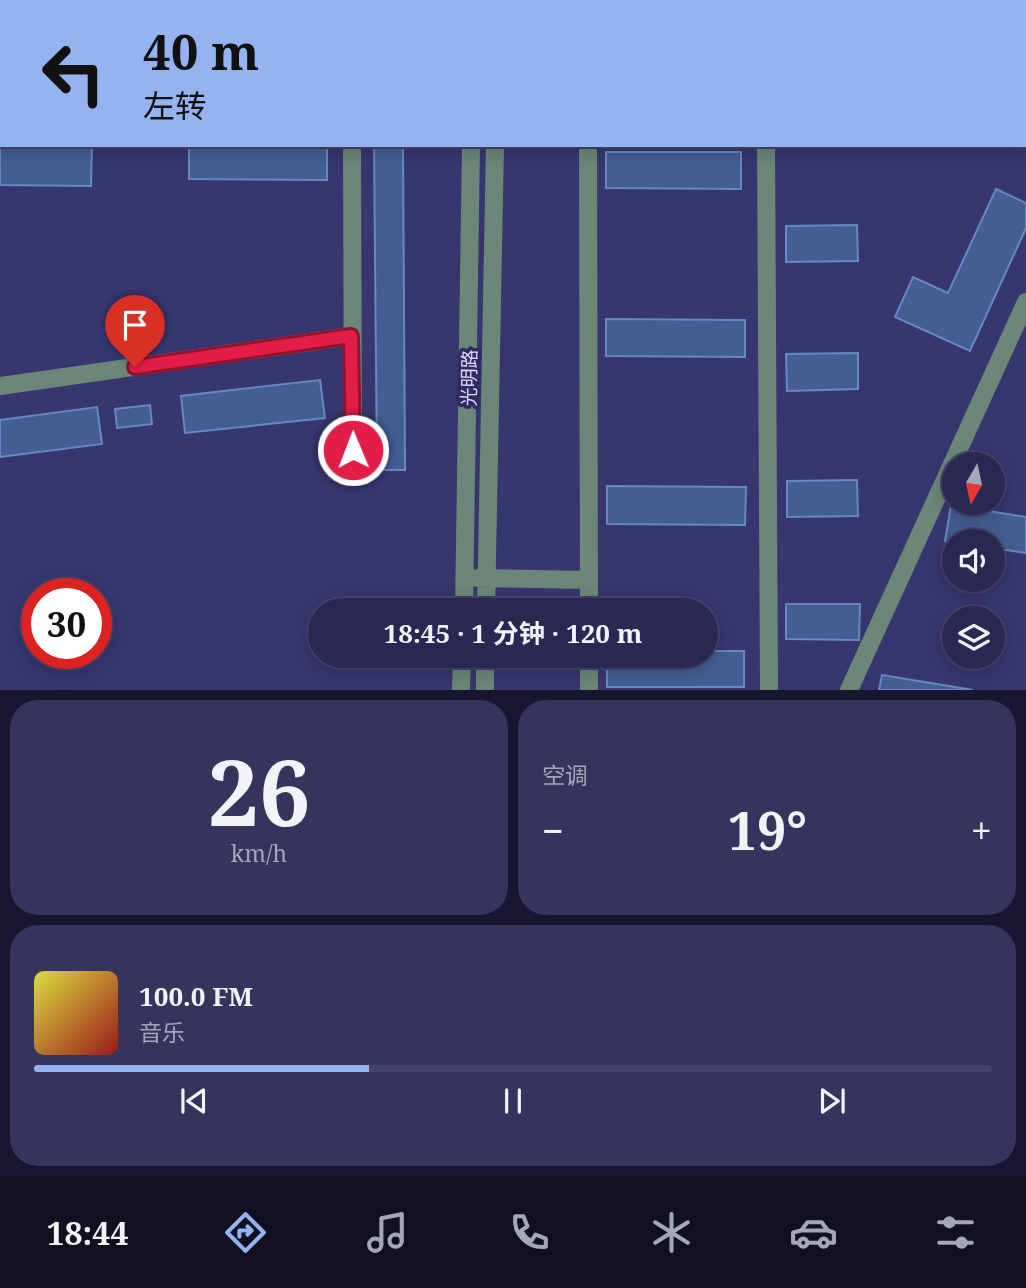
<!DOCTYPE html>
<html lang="zh">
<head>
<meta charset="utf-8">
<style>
  :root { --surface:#292853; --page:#35345d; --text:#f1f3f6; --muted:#a5a6b8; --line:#45446a; --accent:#95b2f1 }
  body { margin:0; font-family:"Noto Serif","Noto Sans SC",serif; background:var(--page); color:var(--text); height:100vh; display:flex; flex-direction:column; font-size:26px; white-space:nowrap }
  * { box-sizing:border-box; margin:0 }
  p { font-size:23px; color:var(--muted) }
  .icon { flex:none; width:38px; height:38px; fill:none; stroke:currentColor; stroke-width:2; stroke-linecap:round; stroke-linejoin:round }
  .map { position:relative; height:690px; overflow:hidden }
  .details { display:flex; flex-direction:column; gap:10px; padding:10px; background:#17162e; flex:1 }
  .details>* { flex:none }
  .hud { position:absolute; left:0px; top:0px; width:1027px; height:147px; box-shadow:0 4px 18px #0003,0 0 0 2px var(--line); background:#95b2f1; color:#111; overflow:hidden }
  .needle { width:46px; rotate:189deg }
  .fabs { position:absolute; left:942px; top:452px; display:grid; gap:14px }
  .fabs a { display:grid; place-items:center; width:63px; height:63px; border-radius:50%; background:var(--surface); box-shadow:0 4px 18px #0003,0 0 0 2px var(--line); font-size:35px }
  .speed { position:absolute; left:21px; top:578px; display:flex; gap:14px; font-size:35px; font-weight:700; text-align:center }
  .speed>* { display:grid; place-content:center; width:91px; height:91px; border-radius:50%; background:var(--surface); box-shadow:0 4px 18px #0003,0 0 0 2px var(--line); line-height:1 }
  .speed .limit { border:10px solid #d22; background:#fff; color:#111 }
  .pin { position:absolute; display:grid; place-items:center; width:60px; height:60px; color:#fff; margin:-72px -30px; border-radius:50% 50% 50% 0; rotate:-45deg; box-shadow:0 0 7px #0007 }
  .pin .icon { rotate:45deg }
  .me { position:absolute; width:77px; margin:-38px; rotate:359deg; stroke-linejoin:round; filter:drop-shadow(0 0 5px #0008) }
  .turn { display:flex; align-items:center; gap:24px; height:147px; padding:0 28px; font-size:32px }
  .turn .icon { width:91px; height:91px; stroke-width:2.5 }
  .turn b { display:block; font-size:49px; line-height:60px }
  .big { font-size:52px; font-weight:700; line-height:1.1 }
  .details .widget { flex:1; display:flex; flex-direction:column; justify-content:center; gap:10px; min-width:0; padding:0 24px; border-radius:28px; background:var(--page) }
  .details .dial { align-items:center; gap:0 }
  .dial b { font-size:91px; line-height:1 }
  .song { display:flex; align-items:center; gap:21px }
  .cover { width:84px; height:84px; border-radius:10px; background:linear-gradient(135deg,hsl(60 70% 55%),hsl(0 70% 35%)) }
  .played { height:7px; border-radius:4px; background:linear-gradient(90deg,var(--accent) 35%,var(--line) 35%) }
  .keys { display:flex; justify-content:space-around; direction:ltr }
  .heat { display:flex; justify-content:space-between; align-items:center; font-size:38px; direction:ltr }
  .details .tiles { flex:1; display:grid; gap:10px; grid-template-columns:1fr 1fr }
  .widget:last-child { grid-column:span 2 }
  .trip { position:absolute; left:308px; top:598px; width:410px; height:70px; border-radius:35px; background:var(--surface); box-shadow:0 4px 18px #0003,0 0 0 2px var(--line); font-weight:700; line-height:70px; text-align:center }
  .dock { display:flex; height:112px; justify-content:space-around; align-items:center; background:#101021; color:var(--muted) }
  .dock .icon { width:49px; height:49px }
  .dock .active { color:var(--accent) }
  .dock b { font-size:32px; color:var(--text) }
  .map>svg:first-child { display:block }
  .building { fill:#425e92; stroke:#6788c2; stroke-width:2 }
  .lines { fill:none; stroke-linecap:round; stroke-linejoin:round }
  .minor { stroke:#6a8778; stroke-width:18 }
  .route-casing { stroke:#92132f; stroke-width:18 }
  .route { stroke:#e11d48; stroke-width:12 }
  .labels { text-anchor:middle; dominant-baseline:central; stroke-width:7; stroke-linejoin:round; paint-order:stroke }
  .street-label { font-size:19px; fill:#d9dbff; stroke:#2e2b63 }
</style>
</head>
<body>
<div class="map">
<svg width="1026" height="690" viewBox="0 0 1026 690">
  <rect width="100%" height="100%" fill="#37366f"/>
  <path class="building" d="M0,0H95V2H2L0,93Z
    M0,143L2,145H92L91,186L0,185Z
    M189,145H327V180L189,179Z
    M374,145H403L405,470H377Z
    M606,152H741V189L606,188Z
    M996,189L1026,203V228L970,351L895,317L913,277L948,293Z
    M857,225L858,261L786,262V226Z
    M606,319L745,320V357L606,356Z
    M858,353V389L787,391L786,354Z
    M320,380L325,418L185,433L181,396Z
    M150,405L152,424L117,428L115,409Z
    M97,407L102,444L0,457V420Z
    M857,480L858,516L787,517V481Z
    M607,486L746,487L745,525L607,524Z
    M951,505L1026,517V553L992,548V541H945Z
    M786,604H860L859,640L786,639Z
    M705,651H744V687H607V656H705Z
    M882,675L973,690H879Z"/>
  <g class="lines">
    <path class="minor" d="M765,0V2
      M352,2V0
      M473,2V0
      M497,2V0
      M587,2V0
      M352,145L353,450
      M588,145L589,611
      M766,145L769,690
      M0,386L351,336
      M477,578L589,580
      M464,611L471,145
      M486,611L495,145
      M589,656V690
      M461,690L462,656
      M485,690V656
      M849,690L1026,302"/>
  </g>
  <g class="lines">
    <defs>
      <path id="route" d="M135,367L351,336L353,450"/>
    </defs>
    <use href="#route" class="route-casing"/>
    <use href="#route" class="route"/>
  </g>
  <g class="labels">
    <g class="street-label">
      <text transform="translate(469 378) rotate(-89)">光明路</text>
    </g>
  </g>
</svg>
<div class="fabs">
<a><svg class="needle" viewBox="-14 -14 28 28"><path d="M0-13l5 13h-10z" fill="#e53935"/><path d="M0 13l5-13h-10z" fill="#a5a6b8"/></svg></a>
<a><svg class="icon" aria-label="sound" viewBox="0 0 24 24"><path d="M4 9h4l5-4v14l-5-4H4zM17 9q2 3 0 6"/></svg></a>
<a><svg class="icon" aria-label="layers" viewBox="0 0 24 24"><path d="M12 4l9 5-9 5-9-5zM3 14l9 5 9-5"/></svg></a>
</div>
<div class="speed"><div class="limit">30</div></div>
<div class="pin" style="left:135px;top:367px;background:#d93025"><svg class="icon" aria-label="arrive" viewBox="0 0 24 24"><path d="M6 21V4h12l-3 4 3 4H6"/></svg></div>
<svg class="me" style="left:353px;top:450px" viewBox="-20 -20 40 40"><circle r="17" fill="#e11d48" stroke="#fff" stroke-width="3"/><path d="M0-11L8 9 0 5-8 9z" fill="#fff"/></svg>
<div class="trip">18:45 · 1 分钟 · 120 m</div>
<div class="hud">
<div class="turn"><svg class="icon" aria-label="left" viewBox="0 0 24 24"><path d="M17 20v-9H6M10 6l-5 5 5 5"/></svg><div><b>40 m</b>左转</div></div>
</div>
</div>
<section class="details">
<div class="tiles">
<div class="widget dial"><b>26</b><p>km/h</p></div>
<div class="widget"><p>空调</p>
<div class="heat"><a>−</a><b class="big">19°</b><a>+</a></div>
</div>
<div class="widget">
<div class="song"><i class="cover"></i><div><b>100.0 FM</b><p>音乐</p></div></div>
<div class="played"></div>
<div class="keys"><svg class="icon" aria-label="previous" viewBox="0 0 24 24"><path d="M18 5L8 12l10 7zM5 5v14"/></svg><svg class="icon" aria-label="pause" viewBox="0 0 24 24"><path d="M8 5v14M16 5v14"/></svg><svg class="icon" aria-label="next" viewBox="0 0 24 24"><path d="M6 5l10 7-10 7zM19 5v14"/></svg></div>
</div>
</div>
</section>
<nav class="dock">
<b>18:44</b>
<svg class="icon active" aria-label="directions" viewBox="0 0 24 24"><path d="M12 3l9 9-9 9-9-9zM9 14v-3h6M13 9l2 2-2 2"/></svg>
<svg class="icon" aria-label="music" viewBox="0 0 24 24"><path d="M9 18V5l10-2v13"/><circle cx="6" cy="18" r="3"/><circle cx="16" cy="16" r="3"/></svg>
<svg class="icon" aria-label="phone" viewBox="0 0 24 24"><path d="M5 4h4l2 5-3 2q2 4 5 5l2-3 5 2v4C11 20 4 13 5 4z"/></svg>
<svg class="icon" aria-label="climate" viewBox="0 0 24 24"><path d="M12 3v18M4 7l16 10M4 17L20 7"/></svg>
<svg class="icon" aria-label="car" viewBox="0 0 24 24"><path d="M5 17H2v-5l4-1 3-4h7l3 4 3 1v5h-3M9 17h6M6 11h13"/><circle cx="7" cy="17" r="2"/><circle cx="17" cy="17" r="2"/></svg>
<svg class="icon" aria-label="filters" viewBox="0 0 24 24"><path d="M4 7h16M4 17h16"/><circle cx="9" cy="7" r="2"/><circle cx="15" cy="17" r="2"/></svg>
</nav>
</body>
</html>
